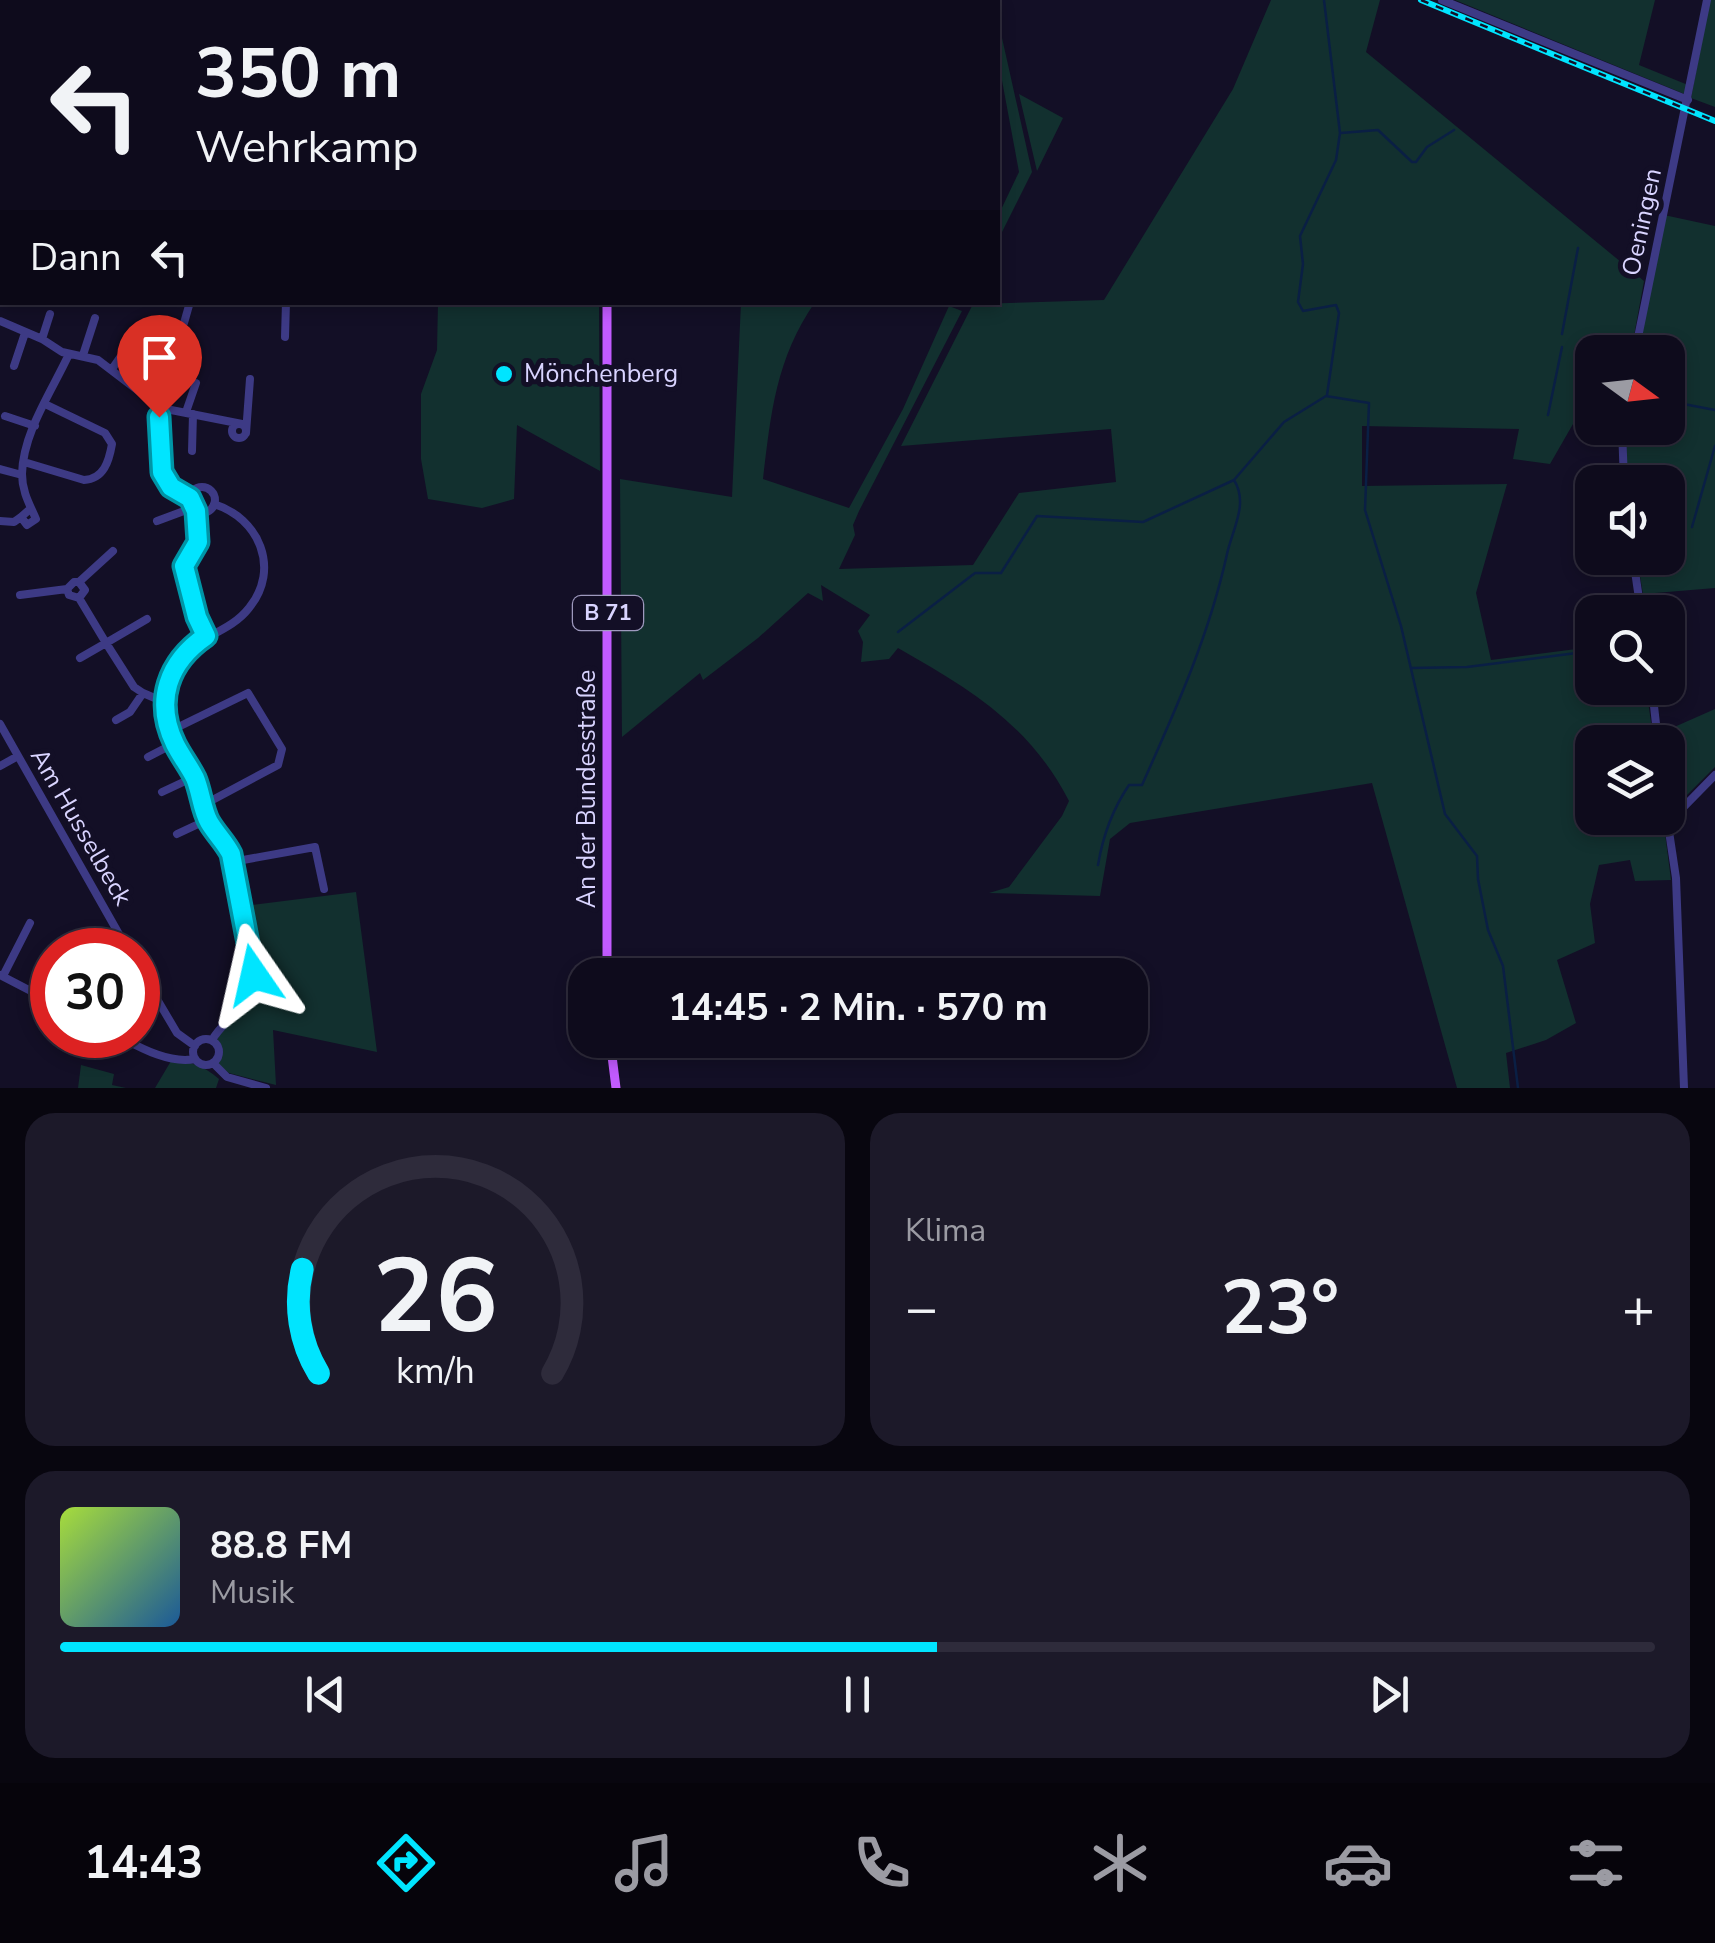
<!DOCTYPE html>
<html lang="de">
<head>
<meta charset="utf-8">
<style>
  :root { --surface:#0e0b1c; --page:#1c1929; --text:#f1f3f6; --muted:#9b9ba3; --line:#2e2b3b; --accent:#00e5ff }
  body { margin:0; font-family:"Nunito Sans",sans-serif; background:var(--page); color:var(--text); height:100vh; display:flex; flex-direction:column; font-size:38px; white-space:nowrap }
  * { box-sizing:border-box; margin:0 }
  p { font-size:32px; color:var(--muted) }
  .icon { flex:none; width:55px; height:55px; fill:none; stroke:currentColor; stroke-width:2; stroke-linecap:round; stroke-linejoin:round }
  .map { position:relative; height:1088px; overflow:hidden }
  .panel { display:flex; flex-direction:column; gap:25px; padding:25px; background:#08060f; flex:1 }
  .panel>* { flex:none }
  .top-card { position:absolute; left:0px; top:0px; width:1000px; height:305px; box-shadow:0 5px 15px #0003,0 0 0 2px var(--line); background:#0e0b1c; color:var(--text); overflow:hidden }
  .needle { width:65px; rotate:105deg }
  .tools { position:absolute; left:1575px; top:335px; display:grid; gap:20px }
  .tools a { display:grid; place-items:center; width:110px; height:110px; border-radius:20px; background:var(--surface); box-shadow:0 5px 15px #0003,0 0 0 2px var(--line); font-size:50px }
  .speed { position:absolute; left:30px; top:928px; display:flex; gap:20px; font-size:50px; font-weight:700; text-align:center }
  .speed>* { display:grid; place-content:center; width:130px; height:130px; border-radius:50%; background:var(--surface); box-shadow:0 5px 15px #0003,0 0 0 2px var(--line); line-height:1 }
  .speed .limit { border:15px solid #d22; background:#fff; color:#111 }
  .pin { position:absolute; display:grid; place-items:center; width:85px; height:85px; color:#fff; margin:-102px -42px; border-radius:50% 50% 50% 0; rotate:-45deg; box-shadow:0 0 10px #0007 }
  .pin .icon { rotate:45deg }
  .me { position:absolute; width:110px; margin:-55px; rotate:349deg; stroke-linejoin:round; filter:drop-shadow(0 0 8px #0008) }
  .turn { display:flex; align-items:center; gap:35px; height:210px; padding:0 30px; font-size:45px }
  .turn .icon { width:130px; height:130px; stroke-width:2.5 }
  .turn b { display:block; font-size:70px; line-height:85px }
  .then { display:flex; align-items:center; height:95px; padding:0 30px; background:#0003; gap:20px; font-size:38px }
  .big { font-size:75px; font-weight:700; line-height:1.1 }
  .panel .tile { flex:1; display:flex; flex-direction:column; justify-content:center; gap:15px; min-width:0; padding:0 35px; border-radius:30px; background:var(--page) }
  .panel .dial { align-items:center; gap:0 }
  .dial svg { height:260px; overflow:visible; fill:none; stroke:var(--line); stroke-width:7; stroke-linecap:round; text-anchor:middle }
  .dial text { fill:var(--text); stroke:none }
  .song { display:flex; align-items:center; gap:30px }
  .cover { width:120px; height:120px; border-radius:15px; background:linear-gradient(135deg,hsl(80 70% 55%),hsl(210 70% 35%)) }
  .played { height:10px; border-radius:5px; background:linear-gradient(90deg,var(--accent) 55%,var(--line) 55%) }
  .keys { display:flex; justify-content:space-around; direction:ltr }
  .heat { display:flex; justify-content:space-between; align-items:center; font-size:55px; direction:ltr }
  .panel .tiles { flex:1; display:grid; gap:25px; grid-template-columns:1fr 1fr }
  .tile:last-child { grid-column:span 2 }
  .trip { position:absolute; left:568px; top:958px; width:580px; height:100px; border-radius:30px; background:var(--surface); box-shadow:0 5px 15px #0003,0 0 0 2px var(--line); font-weight:700; line-height:100px; text-align:center }
  .dock { display:flex; height:160px; justify-content:space-around; align-items:center; background:#06040b; color:var(--muted) }
  .dock .icon { width:70px; height:70px }
  .dock .active { color:var(--accent) }
  .dock b { font-size:45px; color:var(--text) }
  .map>svg:first-child { display:block }
  .green { fill:#12302f }
  .lines { fill:none; stroke-linecap:round; stroke-linejoin:round }
  .stream { stroke:#0a1f44; stroke-width:2.5 }
  .minor { stroke:#3d3a85; stroke-width:8 }
  .major { stroke:#c25bff; stroke-width:9 }
  .rail-casing { stroke:#00e5ff; stroke-width:6 }
  .rail { stroke:#130f26; stroke-width:2.5; stroke-dasharray:8; stroke-linecap:butt }
  .route-casing { stroke:#0095a6; stroke-width:25 }
  .route { stroke:#00e5ff; stroke-width:18 }
  .poi-dot { fill:#00e5ff; stroke:#130f26; stroke-width:4 }
  .labels { text-anchor:middle; dominant-baseline:central; stroke-width:10; stroke-linejoin:round; paint-order:stroke }
  .shield { fill:#130f26; stroke:#9e99be; stroke-width:2.5 }
  .shield-label { font-size:22px; font-weight:bold; fill:#d9d4ff }
  .street-label { font-size:25px; fill:#d9d4ff; stroke:#130f26 }
  .poi-label { font-size:25px; fill:#d9d4ff; stroke:#130f26; text-anchor:start }
</style>
</head>
<body>
<div class="map">
<svg width="1715" height="1088" viewBox="0 0 1715 1088">
  <rect width="100%" height="100%" fill="#130f26"/>
  <path class="green" d="M617,0H993L994,2H617Z
    M1271,0H1380L1366,52L1644,281L1631,352H1592V424H1573L1550,464L1513,459L1519,429L1362,426V486L1507,484L1476,593L1491,660L1592,647V688H1646L1654,742H1592V818H1663L1671,880L1635,881L1630,860L1599,865L1590,904L1595,943L1557,960L1576,1023L1546,1040L1506,1053L1510,1088H1457L1372,783L1130,823L1110,839L1100,896L989,893L1009,887L1062,816L1069,801C1030,725 970,689 898,648L889,659L861,662L863,642L858,631L870,615L821,585L823,601L808,593L758,638L703,680L700,673L622,737L620,479L732,497L741,303L815,302C776,359 771,412 763,479L849,508L903,409L949,306L962,311L859,511L853,525L855,535L839,569L973,565L1019,493L1116,482L1111,429L901,446L973,304L1104,300L1233,89Z
    M1455,0H1655L1639,65L1688,85L1687,95Z
    M1710,0H1715V107L1691,98Z
    M998,20L1032,172L998,240V216L1019,172L998,59Z
    M1019,94L1063,118L1037,171Z
    M1664,215L1715,226V588L1643,594L1637,558H1668V482H1627L1626,428H1668V352H1639Z
    M438,303H599L600,471L517,425L514,499L482,508L428,499L421,459V394L437,350Z
    M1715,709V767L1672,810L1668,742H1664L1663,732Z
    M356,892L377,1052L273,1030L276,1085L229,1073L216,1063L221,1052L217,1040C225,1023 242,1014 253,999C266,979 250,929 245,906Z
    M171,1061C191,1061 204,1066 219,1079L216,1088H155Z
    M81,1065L114,1074L112,1085L126,1088H78Z"/>
  <g class="lines">
    <path class="stream" d="M1324,0L1340,133L1336,160L1300,236L1303,264L1298,302L1303,311L1336,305L1339,313L1327,395
      M1341,133L1378,130L1412,162H1416L1427,147L1454,130
      M1562,334L1578,248
      M1668,401L1715,410
      M1548,415L1562,347
      M1692,527L1715,446
      M898,632L975,573H1001L1037,516L1143,522L1234,480L1284,422L1326,396L1369,403L1365,510L1401,626L1445,814L1477,856L1478,879L1488,930L1503,966L1518,1088
      M1411,668L1467,667L1592,651
      M1098,865C1103,835 1112,810 1129,785H1142C1176,709 1209,636 1227,554C1232,530 1249,504 1234,480"/>
    <path class="minor" d="M1442,0L1688,100
      M200,2L204,0
      M0,129L2,128
      M0,300L2,293
      M0,321L42,339L62,352L98,360L161,408L242,424
      M184,323L190,302
      M285,337L286,302
      M42,339L50,314
      M1635,352L1707,0
      M83,355L95,318
      M14,366L25,333
      M112,369L128,346
      M161,408C153,445 154,478 189,498
      M186,412L196,383
      M5,416L35,426
      M232 431a7 7 0 1 1 14 0a7 7 0 1 1-14 0Z
      M1622,428L1624,482
      M246,433L250,379
      M192,451L193,414
      M24,462L84,480C104,479 109,461 112,444L105,433L45,404
      M0,469L22,475
      M189 500a13 13 0 1 1 26 0a13 13 0 1 1-26 0Z
      M29,510L21,517L27,525L36,519C30,505 22,492 22,474C23,432 52,391 69,354
      M195,511L198,542L184,566L197,617L206,636
      M0,521L14,522L21,517
      M157,521L192,508
      M1633,558L1641,612
      M79,582L113,551
      M20,595L67,589
      M79,598L85,590L79,582H74L67,589L69,595L79,598L106,643L80,658
      M1652,688L1658,742
      M143,693L134,687L106,643L147,619
      M116,720L130,712L143,693L164,702
      M0,724L128,950
      M170,731L248,693L282,749L278,765L205,804
      M148,757L175,743
      M0,766L18,756
      M162,792L194,777
      M1667,818L1676,878L1684,1088
      M1668,823L1715,775
      M177,834L207,820
      M232,862L315,847L324,889
      M138,967L177,1033L195,1046
      M0,975L52,1002
      M3,976L30,923
      M116,1035C139,1047 168,1064 195,1059
      M193 1052a13 13 0 1 1 26 0a13 13 0 1 1-26 0Z
      M212,1040C225,1017 255,1004 254,975L231,854C225,842 216,834 209,823C204,815 205,803 201,793C189,764 163,734 164,700C167,636 222,643 249,608C281,569 259,518 214,504
      M213,1063L227,1077L266,1088"/>
    <path class="major" d="M607,0V2
      M607,975V302
      M610,1040L616,1088"/>
    <defs>
      <path id="rail" d="M1421,0L1715,121"/>
    </defs>
    <use href="#rail" class="rail-casing"/>
    <use href="#rail" class="rail"/>
  </g>
  <g class="lines">
    <defs>
      <path id="route" d="M159,417L162,472L171,487L190,498L196,511L198,542L184,566L197,617L206,636C168,662 154,701 175,744C181,756 189,766 195,778C201,792 202,810 209,822C216,834 225,842 231,854L254,975"/>
    </defs>
    <use href="#route" class="route-casing"/>
    <use href="#route" class="route"/>
  </g>
  <circle class="poi-dot" cx="504" cy="374" r="10"/>
  <g class="labels">
    <rect class="shield" x="573" y="596" width="70" height="34" rx="8"/>
    <g class="shield-label">
      <text x="608" y="613">B 71</text>
    </g>
    <g class="street-label">
      <text transform="translate(1642 222) rotate(-78)">Oeningen</text>
      <text transform="translate(587 789) rotate(-90)">An der Bundesstraße</text>
      <text transform="translate(81 827) rotate(60)">Am Husselbeck</text>
    </g>
    <g class="poi-label">
      <text x="524" y="374">Mönchenberg</text>
    </g>
  </g>
</svg>
<div class="tools">
<a><svg class="needle" viewBox="-14 -14 28 28"><path d="M0-13l5 13h-10z" fill="#e53935"/><path d="M0 13l5-13h-10z" fill="#9b9ba3"/></svg></a>
<a><svg class="icon" aria-label="sound" viewBox="0 0 24 24"><path d="M4 9h4l5-4v14l-5-4H4zM17 9q2 3 0 6"/></svg></a>
<a><svg class="icon" aria-label="search" viewBox="0 0 24 24"><circle cx="10" cy="10" r="6"/><path d="M15 15l6 6"/></svg></a>
<a><svg class="icon" aria-label="layers" viewBox="0 0 24 24"><path d="M12 4l9 5-9 5-9-5zM3 14l9 5 9-5"/></svg></a>
</div>
<div class="speed"><div class="limit">30</div></div>
<div class="pin" style="left:159px;top:417px;background:#d93025"><svg class="icon" aria-label="arrive" viewBox="0 0 24 24"><path d="M6 21V4h12l-3 4 3 4H6"/></svg></div>
<svg class="me" style="left:254px;top:975px" viewBox="-20 -20 40 40"><path d="M0-17L14 15 0 8-14 15z" fill="#00e5ff" stroke="#fff" stroke-width="4"/></svg>
<div class="trip">14:45 · 2 Min. · 570 m</div>
<div class="top-card">
<div class="turn"><svg class="icon" aria-label="left" viewBox="0 0 24 24"><path d="M17 20v-9H6M10 6l-5 5 5 5"/></svg><div><b>350 m</b>Wehrkamp</div></div>
<div class="then">Dann<svg class="icon" aria-label="left" viewBox="0 0 24 24"><path d="M17 20v-9H6M10 6l-5 5 5 5"/></svg></div>
</div>
</div>
<section class="panel">
<div class="tiles">
<div class="tile dial"><svg viewBox="0 0 100 80">
<path d="M14 69A42 42 0 1 1 86 69"/>
<path d="M14 69A42 42 0 0 1 9 37" stroke="#00e5ff"/>
<text x="50" y="56" font-size="32" font-weight="700">26</text>
<text x="50" y="72" font-size="11">km/h</text>
</svg></div>
<div class="tile"><p>Klima</p>
<div class="heat"><a>−</a><b class="big">23°</b><a>+</a></div>
</div>
<div class="tile">
<div class="song"><i class="cover"></i><div><b>88.8 FM</b><p>Musik</p></div></div>
<div class="played"></div>
<div class="keys"><svg class="icon" aria-label="previous" viewBox="0 0 24 24"><path d="M18 5L8 12l10 7zM5 5v14"/></svg><svg class="icon" aria-label="pause" viewBox="0 0 24 24"><path d="M8 5v14M16 5v14"/></svg><svg class="icon" aria-label="next" viewBox="0 0 24 24"><path d="M6 5l10 7-10 7zM19 5v14"/></svg></div>
</div>
</div>
</section>
<nav class="dock">
<b>14:43</b>
<svg class="icon active" aria-label="directions" viewBox="0 0 24 24"><path d="M12 3l9 9-9 9-9-9zM9 14v-3h6M13 9l2 2-2 2"/></svg>
<svg class="icon" aria-label="music" viewBox="0 0 24 24"><path d="M9 18V5l10-2v13"/><circle cx="6" cy="18" r="3"/><circle cx="16" cy="16" r="3"/></svg>
<svg class="icon" aria-label="phone" viewBox="0 0 24 24"><path d="M5 4h4l2 5-3 2q2 4 5 5l2-3 5 2v4C11 20 4 13 5 4z"/></svg>
<svg class="icon" aria-label="climate" viewBox="0 0 24 24"><path d="M12 3v18M4 7l16 10M4 17L20 7"/></svg>
<svg class="icon" aria-label="car" viewBox="0 0 24 24"><path d="M5 17H2v-5l4-1 3-4h7l3 4 3 1v5h-3M9 17h6M6 11h13"/><circle cx="7" cy="17" r="2"/><circle cx="17" cy="17" r="2"/></svg>
<svg class="icon" aria-label="filters" viewBox="0 0 24 24"><path d="M4 7h16M4 17h16"/><circle cx="9" cy="7" r="2"/><circle cx="15" cy="17" r="2"/></svg>
</nav>
</body>
</html>
